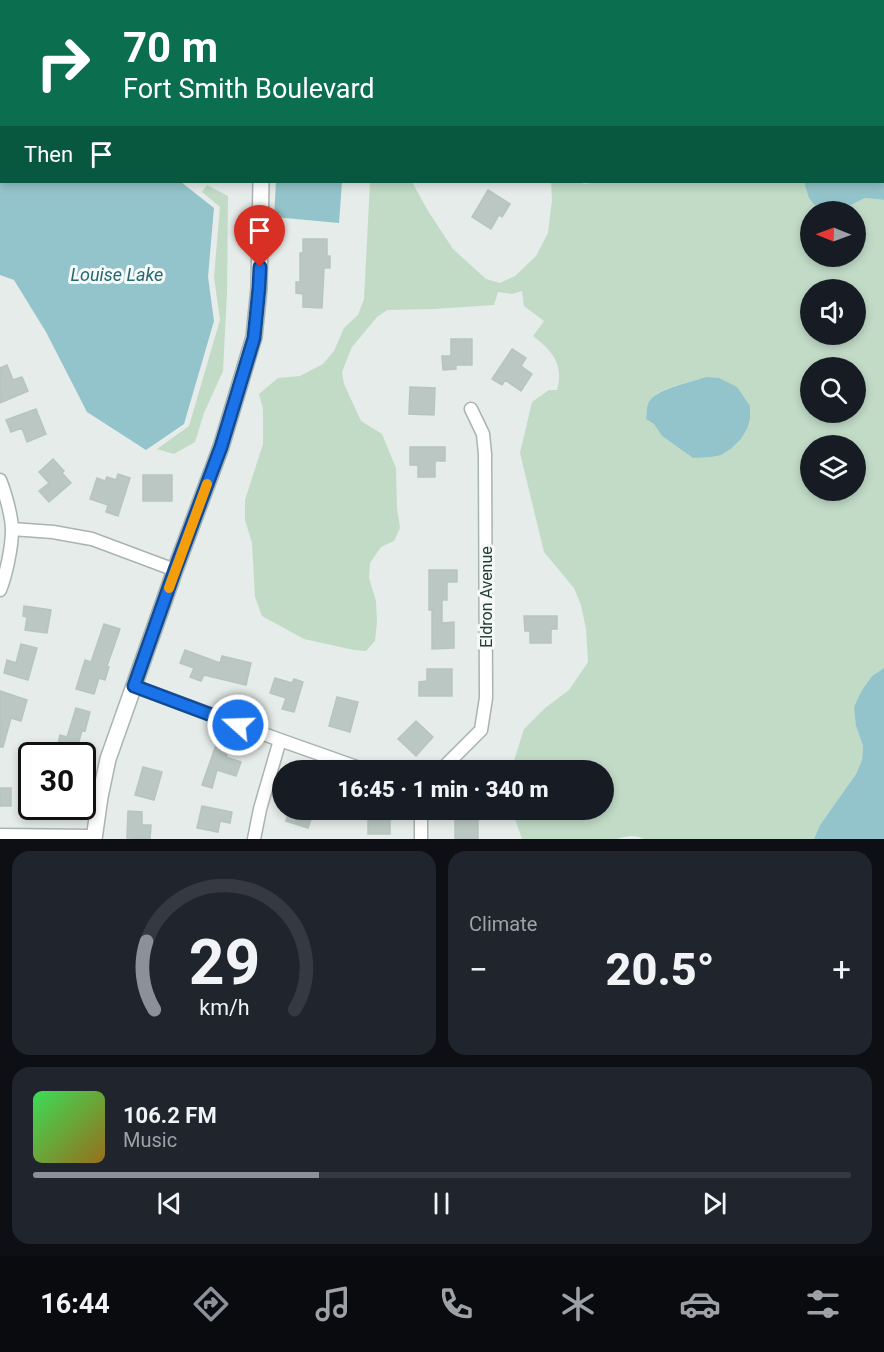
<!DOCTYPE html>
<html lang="en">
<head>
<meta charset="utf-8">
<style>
  :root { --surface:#171b24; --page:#20242c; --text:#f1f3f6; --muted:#9ea1a6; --line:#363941; --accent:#8c9099 }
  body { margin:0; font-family:Roboto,sans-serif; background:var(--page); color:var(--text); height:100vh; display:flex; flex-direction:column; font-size:22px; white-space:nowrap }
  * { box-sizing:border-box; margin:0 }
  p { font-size:20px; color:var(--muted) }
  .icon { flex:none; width:33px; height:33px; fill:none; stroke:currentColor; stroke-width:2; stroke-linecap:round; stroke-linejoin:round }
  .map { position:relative; height:839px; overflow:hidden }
  .details { display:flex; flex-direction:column; gap:12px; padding:12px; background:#0d0f14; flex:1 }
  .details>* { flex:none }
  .hud { position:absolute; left:0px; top:0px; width:885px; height:183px; box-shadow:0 3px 9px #0003; background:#0b6e4f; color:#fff; overflow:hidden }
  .needle { width:39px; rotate:271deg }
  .controls { position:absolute; left:800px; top:201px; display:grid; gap:12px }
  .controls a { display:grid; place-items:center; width:66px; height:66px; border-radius:50%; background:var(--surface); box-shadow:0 3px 9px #0003; font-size:30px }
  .speed { position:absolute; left:18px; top:742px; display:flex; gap:12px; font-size:30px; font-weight:700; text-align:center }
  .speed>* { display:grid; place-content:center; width:78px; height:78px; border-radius:50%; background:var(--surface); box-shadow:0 3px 9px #0003; line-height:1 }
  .speed .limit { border:3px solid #111; border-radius:9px; background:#fff; color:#111 }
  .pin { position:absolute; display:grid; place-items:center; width:51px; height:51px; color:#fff; margin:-62px -26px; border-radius:50% 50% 50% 0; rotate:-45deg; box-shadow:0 0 6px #0007 }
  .pin .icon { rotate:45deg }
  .me { position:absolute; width:66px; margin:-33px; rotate:290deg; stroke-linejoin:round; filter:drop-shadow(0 0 4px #0008) }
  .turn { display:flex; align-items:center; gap:21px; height:126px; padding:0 24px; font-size:27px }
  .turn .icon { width:78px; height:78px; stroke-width:2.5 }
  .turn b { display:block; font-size:42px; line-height:51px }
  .then { display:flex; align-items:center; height:57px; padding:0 24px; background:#0003; gap:12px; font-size:22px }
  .big { font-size:45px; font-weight:800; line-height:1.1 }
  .details .card { flex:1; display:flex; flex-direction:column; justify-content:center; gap:9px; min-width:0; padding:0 21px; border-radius:18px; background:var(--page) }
  .details .dial { align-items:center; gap:0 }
  .dial svg { height:156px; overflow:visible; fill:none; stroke:var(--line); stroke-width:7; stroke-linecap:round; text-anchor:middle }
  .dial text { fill:var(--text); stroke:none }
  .song { display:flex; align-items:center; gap:18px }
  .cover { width:72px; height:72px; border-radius:9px; background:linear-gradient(135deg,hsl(130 70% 55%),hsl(40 70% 35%)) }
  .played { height:6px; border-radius:3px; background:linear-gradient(90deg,var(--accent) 35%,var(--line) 35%) }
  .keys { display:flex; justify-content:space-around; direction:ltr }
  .heat { display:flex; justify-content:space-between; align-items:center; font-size:33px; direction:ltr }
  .details .tiles { flex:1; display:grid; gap:12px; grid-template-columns:1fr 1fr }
  .card:last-child { grid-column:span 2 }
  .trip { position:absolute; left:272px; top:760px; width:342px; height:60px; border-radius:30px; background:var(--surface); box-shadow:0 3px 9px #0003; font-weight:800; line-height:60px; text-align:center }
  .menu { display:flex; height:96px; justify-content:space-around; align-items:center; background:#090b0e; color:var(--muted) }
  .menu .icon { width:42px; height:42px }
  .menu .active { color:var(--accent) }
  .menu b { font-size:27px; color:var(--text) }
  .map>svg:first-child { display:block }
  .green { fill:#c1dbc7; fill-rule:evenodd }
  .water { fill:#94c4cb }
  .building { fill:#bac7c2; stroke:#b8c5bf; stroke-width:1.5 }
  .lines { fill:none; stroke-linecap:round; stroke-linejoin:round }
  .minor-casing { stroke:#a8b4af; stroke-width:15 }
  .tertiary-casing { stroke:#a8b4af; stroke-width:18 }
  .minor { stroke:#fff; stroke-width:12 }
  .tertiary { stroke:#fff; stroke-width:15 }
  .route-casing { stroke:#114b97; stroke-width:15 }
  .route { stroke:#1a73e8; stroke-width:10 }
  .slow { stroke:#f59e0b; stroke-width:10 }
  .labels { text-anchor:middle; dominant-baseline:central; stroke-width:6; stroke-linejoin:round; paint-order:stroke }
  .street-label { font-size:16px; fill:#263c35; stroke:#f5f9f7 }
  .water-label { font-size:18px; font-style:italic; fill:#276872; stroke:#f5f9f7 }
</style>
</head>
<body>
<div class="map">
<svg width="884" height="839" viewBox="0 0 884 839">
  <rect width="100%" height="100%" fill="#e5ece9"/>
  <path class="green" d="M711,0H863L864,1H710Z
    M370,182H412L428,211L453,249L486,279L500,283L515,276L536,256L548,233L552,200L551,182H581L584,184L599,182H804L805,186L830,210L847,207L865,198L884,200V668L872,676L862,690L856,726L863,746L862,760L856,774L820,825L814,839H644C634,834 627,836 617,839H522L514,816V810H603V771H513L512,767L524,729L545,708L569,690L588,662L586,629L581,605L574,588L544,552L520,453L532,402L549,390H557C564,365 553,351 533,336L544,321L524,306L522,291L512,294L498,292L494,305L434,309L387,310L377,317L352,347L349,354L342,372L344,384L361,421L382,434L396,468L397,509L400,528L394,541L381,547L370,563L369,578L376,601L377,622L375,641L366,651L354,650L304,639L262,616L255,597L252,543L245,520V500L263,444V409L259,394L278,378L300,376L323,364L334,351L344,328L358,315L364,299ZM810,212H855V256H810ZM810,290H855V334H810ZM810,368H855V412H810ZM695,380L747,429L741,439L732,448L693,458L662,436L654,423L646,419C647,414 646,408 648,404C653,389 682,385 695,380ZM810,446H855V490H810Z
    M207,185L228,196L227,292L223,371L204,413L195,442L174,454L157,449L189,426L220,320L214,277L220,207L202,192Z"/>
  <path class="water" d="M0,0H143V1L2,2V182H181L214,208L208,277L214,321L184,424L146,450L87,412L46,332L14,280L0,275Z
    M884,96V200L865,198L847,207L830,210L818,209L809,198L804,182H884Z
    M276,182H342L339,223L274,217Z
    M707,377L719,378L737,387L750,406V419L747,429L741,439L732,448L721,455L711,457L693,458L662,436L654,424L646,419C647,412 646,405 650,400C658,389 693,381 707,377Z
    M884,668V839H814L820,825L856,774L862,760L863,746L856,726L854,707L862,690L872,676Z"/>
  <path class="building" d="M488,190L510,204L502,217L499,215L491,229L472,217Z
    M303,239H327V256H330V268H324L322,308L303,307V294L296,293V282H300V253H303Z
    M451,339H472V365H456V369L443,370L442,356H451Z
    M512,349L526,358L521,366L532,374L521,391L505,380L502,385L492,379Z
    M7,365L13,380L22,377L28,391L0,403V368Z
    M410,387L435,388L434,415L409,414Z
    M36,409L46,434L27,442L22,428L11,432L6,420Z
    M410,447H445V461H435V477H418V465H410Z
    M53,459L64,471L62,473L71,483L49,502L39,491L49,483L39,472Z
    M118,474L130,478L118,516L106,512L108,505L90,499L97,478L105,481L107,477L116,480Z
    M143,475H172V501H143Z
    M429,570H457V582H447V600H442V623L454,622V648L432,649V610H429Z
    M24,606L51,610L47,633L25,630L27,617L23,616Z
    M524,616H557V629H551V643H530V631H525Z
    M104,624L120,629L107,666L109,667L105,680L99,678L94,694L76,689L85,660L91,662Z
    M21,644L37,648L28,680L4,673L7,660L16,663Z
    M185,650L220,663L222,656L251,663L246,685L204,675L201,681L190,677L194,668L180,663Z
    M427,669H452V696H419V682L427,681Z
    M275,678L292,683L294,679L303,682L294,712L282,709L286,698L270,693Z
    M0,691L27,700L21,721L11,718L3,747H0Z
    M337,697L358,702L350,732L329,726Z
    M76,708L90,712L85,731L82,730L75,756H55L60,735L67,737Z
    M416,721L433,737L416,756L398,739Z
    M216,745L229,749L226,757L241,762L236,776L217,770L212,788L202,785Z
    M143,767L162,772L154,800L135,795Z
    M0,788H11V806H0Z
    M202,806L232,812L230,823L220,821L218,832L197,828Z
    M289,810H309L308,814L312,816L308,828L286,821Z
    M375,810H390V834H368V815H375Z
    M455,810H478V839H455Z
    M128,811L142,812V825H151L150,839L127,838Z"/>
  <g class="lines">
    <defs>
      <path id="minor" d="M420,2V0
        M579,2V0
        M0,480C5,492 12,517 12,530C12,547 6,575 0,590
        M12,529L53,532L92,539L175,570
        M134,686L280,740L368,771
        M440,771L481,730L486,698L485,454L483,434L471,409
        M421,810V839
        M0,835L94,836
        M254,839L260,809L280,740"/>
      <path id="tertiary" d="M264,2V0
        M94,839L100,797L108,759L175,570L221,447L254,337L259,288L261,182"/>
    </defs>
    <use href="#minor" class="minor-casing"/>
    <use href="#tertiary" class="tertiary-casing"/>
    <use href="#minor" class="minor"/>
    <use href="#tertiary" class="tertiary"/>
  </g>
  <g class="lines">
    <defs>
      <path id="route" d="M238,725L134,686L175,570L221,447L254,338L259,288L260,267"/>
    </defs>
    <use href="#route" class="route-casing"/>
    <use href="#route" class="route"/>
    <path class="slow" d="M169,588L207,484"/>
  </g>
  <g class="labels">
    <g class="street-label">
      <text transform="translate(486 597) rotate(-90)">Eldron Avenue</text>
    </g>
    <g class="water-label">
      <text x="117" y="274">Louise Lake</text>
    </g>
  </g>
</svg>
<div class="controls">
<a><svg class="needle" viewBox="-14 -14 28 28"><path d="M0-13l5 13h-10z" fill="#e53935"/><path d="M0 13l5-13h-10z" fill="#9ea1a6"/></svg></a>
<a><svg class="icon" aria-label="sound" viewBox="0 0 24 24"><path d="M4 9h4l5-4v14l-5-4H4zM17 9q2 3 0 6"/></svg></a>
<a><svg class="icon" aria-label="search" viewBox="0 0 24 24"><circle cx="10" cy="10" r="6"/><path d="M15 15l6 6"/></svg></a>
<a><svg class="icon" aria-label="layers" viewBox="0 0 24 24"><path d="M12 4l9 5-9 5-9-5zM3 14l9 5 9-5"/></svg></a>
</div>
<div class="speed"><div class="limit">30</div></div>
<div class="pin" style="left:260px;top:267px;background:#d93025"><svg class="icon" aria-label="arrive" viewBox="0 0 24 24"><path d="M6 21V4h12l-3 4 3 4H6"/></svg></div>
<svg class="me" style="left:238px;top:725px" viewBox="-20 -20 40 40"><circle r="17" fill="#1a73e8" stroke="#fff" stroke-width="3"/><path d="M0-11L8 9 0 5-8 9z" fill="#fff"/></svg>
<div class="trip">16:45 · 1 min · 340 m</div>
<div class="hud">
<div class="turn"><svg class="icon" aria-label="right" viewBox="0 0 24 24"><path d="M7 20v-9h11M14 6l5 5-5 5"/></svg><div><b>70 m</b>Fort Smith Boulevard</div></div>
<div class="then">Then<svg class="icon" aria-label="arrive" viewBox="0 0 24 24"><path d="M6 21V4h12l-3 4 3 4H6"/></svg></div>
</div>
</div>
<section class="details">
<div class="tiles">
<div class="card dial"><svg viewBox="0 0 100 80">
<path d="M14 69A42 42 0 1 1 86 69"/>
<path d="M14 69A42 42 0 0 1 10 34" stroke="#8c9099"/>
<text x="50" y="56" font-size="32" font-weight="700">29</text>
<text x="50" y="72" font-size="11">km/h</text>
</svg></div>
<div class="card"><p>Climate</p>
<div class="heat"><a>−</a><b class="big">20.5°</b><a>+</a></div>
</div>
<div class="card">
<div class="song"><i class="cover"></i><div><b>106.2 FM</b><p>Music</p></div></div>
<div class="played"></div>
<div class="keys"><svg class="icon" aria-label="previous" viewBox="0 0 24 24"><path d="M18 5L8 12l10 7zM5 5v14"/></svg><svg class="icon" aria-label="pause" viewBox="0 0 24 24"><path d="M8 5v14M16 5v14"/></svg><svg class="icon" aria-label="next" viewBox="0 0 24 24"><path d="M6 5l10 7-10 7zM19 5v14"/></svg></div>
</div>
</div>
</section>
<nav class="menu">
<b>16:44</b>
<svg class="icon active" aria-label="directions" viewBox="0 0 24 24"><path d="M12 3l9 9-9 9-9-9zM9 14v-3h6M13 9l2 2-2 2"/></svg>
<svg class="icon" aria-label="music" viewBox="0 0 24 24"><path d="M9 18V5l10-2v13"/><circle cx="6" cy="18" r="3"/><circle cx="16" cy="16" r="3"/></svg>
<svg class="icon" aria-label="phone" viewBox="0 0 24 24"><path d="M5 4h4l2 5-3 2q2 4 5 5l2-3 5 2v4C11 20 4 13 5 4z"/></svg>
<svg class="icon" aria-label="climate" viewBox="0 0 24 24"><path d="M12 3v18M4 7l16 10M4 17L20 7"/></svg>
<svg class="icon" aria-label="car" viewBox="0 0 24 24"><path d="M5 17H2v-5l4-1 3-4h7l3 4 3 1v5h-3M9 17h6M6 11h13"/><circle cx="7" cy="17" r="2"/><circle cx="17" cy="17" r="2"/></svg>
<svg class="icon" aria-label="filters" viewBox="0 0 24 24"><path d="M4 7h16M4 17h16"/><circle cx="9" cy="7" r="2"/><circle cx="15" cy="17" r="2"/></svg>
</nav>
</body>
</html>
